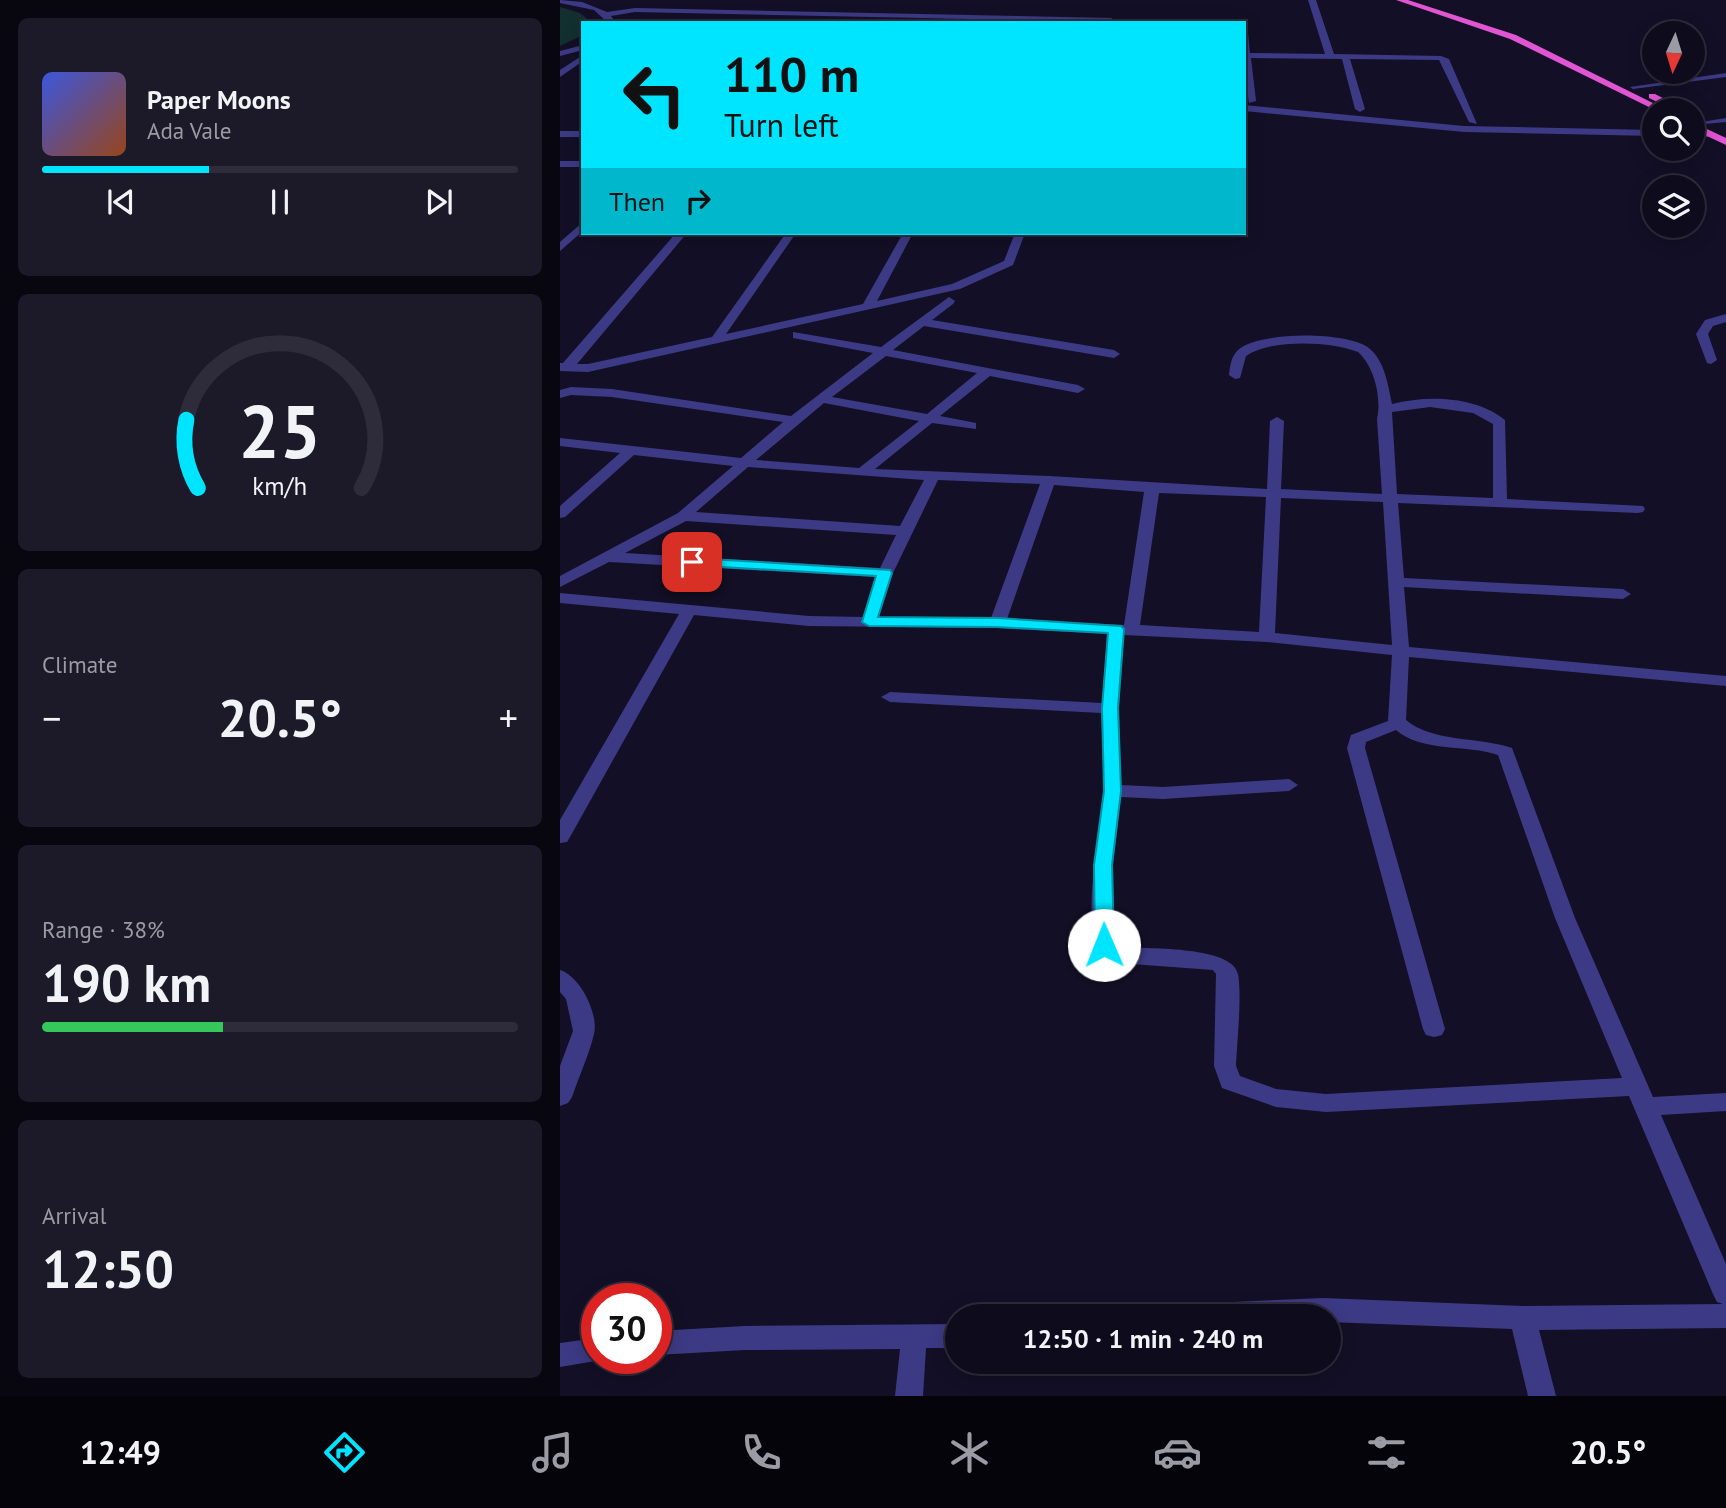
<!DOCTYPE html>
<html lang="en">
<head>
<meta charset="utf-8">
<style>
  :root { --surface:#0e0b1c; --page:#1c1929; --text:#f1f3f6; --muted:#9b9ba3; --line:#2e2b3b; --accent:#00e5ff }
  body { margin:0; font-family:"PT Sans",sans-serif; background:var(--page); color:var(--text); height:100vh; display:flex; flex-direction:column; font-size:26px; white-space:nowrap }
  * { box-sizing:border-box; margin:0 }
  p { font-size:23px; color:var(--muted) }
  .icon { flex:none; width:38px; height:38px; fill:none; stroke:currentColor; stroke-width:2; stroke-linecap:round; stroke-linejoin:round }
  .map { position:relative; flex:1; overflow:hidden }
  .drawer { display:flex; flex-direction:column; gap:18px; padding:18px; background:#08060f; width:560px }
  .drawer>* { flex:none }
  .top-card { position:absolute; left:21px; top:21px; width:665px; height:214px; border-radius:0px; box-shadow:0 4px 18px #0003,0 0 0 2px var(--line); background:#00e5ff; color:#111; overflow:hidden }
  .needle { width:46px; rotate:184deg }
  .buttons { position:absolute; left:1082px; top:21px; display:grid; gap:14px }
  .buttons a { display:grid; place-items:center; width:63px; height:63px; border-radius:50%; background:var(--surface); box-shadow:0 4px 18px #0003,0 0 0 2px var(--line); font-size:35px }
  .speed { position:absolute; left:21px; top:1283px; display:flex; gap:14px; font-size:35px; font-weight:700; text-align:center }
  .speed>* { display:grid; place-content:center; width:91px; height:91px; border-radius:50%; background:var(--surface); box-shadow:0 4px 18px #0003,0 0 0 2px var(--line); line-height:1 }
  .speed .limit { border:10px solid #d22; background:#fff; color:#111 }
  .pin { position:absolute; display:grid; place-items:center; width:60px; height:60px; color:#fff; margin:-30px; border-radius:14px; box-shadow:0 4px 10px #0006 }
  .me { position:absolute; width:77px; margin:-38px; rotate:359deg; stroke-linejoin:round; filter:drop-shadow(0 0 5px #0008) }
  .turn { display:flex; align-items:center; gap:24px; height:147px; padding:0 28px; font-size:32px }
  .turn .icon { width:91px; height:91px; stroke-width:2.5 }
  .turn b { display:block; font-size:49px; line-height:60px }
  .then { display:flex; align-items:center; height:66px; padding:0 28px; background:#0003; gap:14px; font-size:26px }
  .big { font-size:52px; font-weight:700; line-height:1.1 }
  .drawer .card { flex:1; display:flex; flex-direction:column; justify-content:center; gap:10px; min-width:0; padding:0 24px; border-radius:10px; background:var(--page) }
  .drawer .dial { align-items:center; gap:0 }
  .dial svg { height:182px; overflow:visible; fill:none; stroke:var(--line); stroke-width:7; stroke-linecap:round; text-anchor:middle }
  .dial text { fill:var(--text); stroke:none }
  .song { display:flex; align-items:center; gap:21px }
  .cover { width:84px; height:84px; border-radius:10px; background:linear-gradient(135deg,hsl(230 70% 55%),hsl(20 70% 35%)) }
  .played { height:7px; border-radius:4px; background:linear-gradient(90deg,var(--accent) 35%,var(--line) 35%) }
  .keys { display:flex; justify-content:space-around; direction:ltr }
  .heat { display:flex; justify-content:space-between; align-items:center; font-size:38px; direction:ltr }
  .charge { height:10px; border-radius:5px; background:linear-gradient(90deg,#34c759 38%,var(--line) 0) }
  .trip { position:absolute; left:385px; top:1304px; width:396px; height:70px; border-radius:35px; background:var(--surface); box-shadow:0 4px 18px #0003,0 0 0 2px var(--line); font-weight:700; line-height:70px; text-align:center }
  .tabs { display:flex; height:112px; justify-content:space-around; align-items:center; background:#06040b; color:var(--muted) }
  .tabs .icon { width:49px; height:49px }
  .tabs .selected { color:var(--accent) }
  .tabs b { font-size:32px; color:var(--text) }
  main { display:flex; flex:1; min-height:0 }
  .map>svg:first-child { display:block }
  .green { fill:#12302f }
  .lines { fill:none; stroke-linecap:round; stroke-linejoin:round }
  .service { fill:#3d3a85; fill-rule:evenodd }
  .minor { fill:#3d3a85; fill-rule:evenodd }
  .trunk { fill:#e055d1; fill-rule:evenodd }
  .route { fill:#00e5ff; stroke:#0095a6; stroke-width:2 }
</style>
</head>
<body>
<main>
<section class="drawer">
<div class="card">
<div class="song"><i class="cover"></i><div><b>Paper Moons</b><p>Ada Vale</p></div></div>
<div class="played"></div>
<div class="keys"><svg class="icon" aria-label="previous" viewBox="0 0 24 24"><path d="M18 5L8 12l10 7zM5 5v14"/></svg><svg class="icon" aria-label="pause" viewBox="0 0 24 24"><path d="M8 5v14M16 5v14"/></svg><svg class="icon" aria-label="next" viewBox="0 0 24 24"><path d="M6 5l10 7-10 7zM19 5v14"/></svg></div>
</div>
<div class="card dial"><svg viewBox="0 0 100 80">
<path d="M14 69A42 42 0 1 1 86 69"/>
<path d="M14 69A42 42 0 0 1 9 39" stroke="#00e5ff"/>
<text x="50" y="56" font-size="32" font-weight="700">25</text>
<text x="50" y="72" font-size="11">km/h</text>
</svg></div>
<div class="card"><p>Climate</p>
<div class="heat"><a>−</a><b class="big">20.5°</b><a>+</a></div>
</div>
<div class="card"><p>Range · 38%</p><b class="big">190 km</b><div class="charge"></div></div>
<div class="card"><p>Arrival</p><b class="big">12:50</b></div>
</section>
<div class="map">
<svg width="1166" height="1396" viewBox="0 0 1166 1396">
  <rect width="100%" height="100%" fill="#130f26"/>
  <path class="green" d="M0,7L20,13L30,21L23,23V35L0,46Z"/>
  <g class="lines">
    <path class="service" d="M1166,73V77L1073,89L1070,87Z
      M1166,118V122L1145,124L1141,122Z"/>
    <path class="minor" d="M0,0L22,2L47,12L75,8L551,18L555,20L551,22L75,12L51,16L56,23H48L34,10L0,3Z
      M748,0H756L774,54L881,56L889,59L917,124L909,122L879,60L790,59L805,109L800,112L795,109L782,59L691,58L696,101L689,103L684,71V31L688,33L690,53L765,54Z
      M23,45V50L0,56V51Z
      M23,55V61L0,77V70Z
      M684,105L904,126L1094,130V136L904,132L684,111Z
      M0,131H23V137H0Z
      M1132,131H1151L1156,134L1151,137H1132Z
      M0,161H23V167H0Z
      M23,222V231L0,251V242Z
      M116,233H127L17,364H28L152,337L226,233H236L166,334L303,304L343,233H353L317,301L392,284L444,261L455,233H465L453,265L400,289L28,372L0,371V363H3Z
      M389,297L395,301L393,304L372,320L554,350L560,354L554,358L364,326L333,350L518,385L525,389L518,393L430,376L380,416L416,423V429L372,423L315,469L489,476L707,489L710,421L717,417L724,421L721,489L822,494L817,419C822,398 814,366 798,352C771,341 710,339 686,356L680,378L675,379L669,375C670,366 671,357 678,350C698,331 789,331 810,349C825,362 828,385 832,404C868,395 915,396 945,420L947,499L1083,506L1085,509L1083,512L1078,513L838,503L844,578L1063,589L1071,594L1063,599L844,587L849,647L1166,676V686L849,657L846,720C871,742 920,737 952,748L1015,918L1093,1097L1166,1093V1111L1101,1115L1166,1264V1328L979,1330L996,1396H968L952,1329L768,1322V1316H614L618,1308L627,1304L763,1298L963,1306L1163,1304L1157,1302L1153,1294L1069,1096L766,1112L716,1107L662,1088L654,1066L656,974L653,970L558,963L540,957C520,924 541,829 543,790C544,764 542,739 541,713L330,702L321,697L330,692L542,703L547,634L437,628L249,626L134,615L10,837L7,842L0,843V820L119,614L0,603V593L249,616L303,617L316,577L49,562L0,587V576L118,513L173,466L74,455L5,517L0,518V506L60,453L0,446V438L181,458L223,422L52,397L11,395L0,398V390L11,387L52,389L231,416L313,353L233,338V332L321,347ZM326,356L417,373L367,414L272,397ZM264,403L359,421L299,468L196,460ZM870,407L913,413L933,424V498L837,494L832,412ZM188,467L364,480L340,526L136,512ZM378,480L480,484L431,618L319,617L333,573ZM494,485L584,492L564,625L447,619ZM599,493L706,497L699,632L580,625ZM721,498L823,502L832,645L715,633ZM126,521L336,535L320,568L65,553ZM564,635L707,642L832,655L828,721L791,735L787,748L863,1029L866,1035L874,1037L882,1035L885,1029L805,748L806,742L836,730C863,753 907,744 938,755L995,918L1062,1078L766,1094L716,1089L680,1076L676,1066C677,1042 682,996 678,974C672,945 583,949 558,947L555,945L553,865L561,797L603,799L729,791L738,785L729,779L603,787L561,785L559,708Z
      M1166,314V322L1153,326L1148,334L1157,360L1151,364L1147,363L1136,334L1145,320Z
      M0,970C20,976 39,1014 34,1034C29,1055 19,1076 12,1097L8,1103L0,1106V1066L13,1031L6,999L0,992Z
      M397,1324V1348H366L363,1396H335L340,1349L185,1350L96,1355V1331L185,1326Z
      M37,1338V1358L47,1359L0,1367V1343Z"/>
    <path class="trunk" d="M836,0H848L956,35L1107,110H1095L950,39Z
      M1089,94H1095L1126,110H1114L1089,98Z
      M1132,122L1166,138V145L1132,129Z"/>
  </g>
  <path class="route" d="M132,558L330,570L332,573L318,617L437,618L561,626L564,629L558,708L561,791L552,865L554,945L551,950H537L535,945L534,865L544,791L542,708L548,633L437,627L309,626L302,622L316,576L127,565L125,562Z"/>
</svg>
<div class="buttons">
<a><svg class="needle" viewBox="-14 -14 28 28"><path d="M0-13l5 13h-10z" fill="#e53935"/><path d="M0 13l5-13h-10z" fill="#9b9ba3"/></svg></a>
<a><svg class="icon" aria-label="search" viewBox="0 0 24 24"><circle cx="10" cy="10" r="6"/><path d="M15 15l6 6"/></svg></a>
<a><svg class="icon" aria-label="layers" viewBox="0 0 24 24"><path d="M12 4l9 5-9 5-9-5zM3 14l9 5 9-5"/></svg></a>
</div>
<div class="speed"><div class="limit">30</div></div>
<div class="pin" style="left:132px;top:562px;background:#d93025"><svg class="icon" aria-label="arrive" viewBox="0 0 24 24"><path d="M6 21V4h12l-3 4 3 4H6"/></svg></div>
<svg class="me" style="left:544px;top:945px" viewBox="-20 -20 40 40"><circle r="19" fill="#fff"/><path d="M0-13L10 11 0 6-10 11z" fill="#00e5ff"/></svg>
<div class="trip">12:50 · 1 min · 240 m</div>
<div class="top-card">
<div class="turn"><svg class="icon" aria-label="left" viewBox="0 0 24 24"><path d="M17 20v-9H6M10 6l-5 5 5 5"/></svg><div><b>110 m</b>Turn left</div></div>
<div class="then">Then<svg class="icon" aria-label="right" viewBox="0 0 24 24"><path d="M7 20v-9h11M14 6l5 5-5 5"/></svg></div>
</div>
</div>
</main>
<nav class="tabs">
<b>12:49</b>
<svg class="icon selected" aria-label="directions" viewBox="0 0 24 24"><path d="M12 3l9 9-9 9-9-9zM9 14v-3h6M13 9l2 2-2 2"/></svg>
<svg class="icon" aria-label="music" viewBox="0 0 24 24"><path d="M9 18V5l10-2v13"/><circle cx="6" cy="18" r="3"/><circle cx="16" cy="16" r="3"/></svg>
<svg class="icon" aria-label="phone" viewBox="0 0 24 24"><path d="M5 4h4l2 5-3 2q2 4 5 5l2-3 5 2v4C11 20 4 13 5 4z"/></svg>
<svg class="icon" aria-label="climate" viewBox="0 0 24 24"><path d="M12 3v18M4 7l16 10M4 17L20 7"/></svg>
<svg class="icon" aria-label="car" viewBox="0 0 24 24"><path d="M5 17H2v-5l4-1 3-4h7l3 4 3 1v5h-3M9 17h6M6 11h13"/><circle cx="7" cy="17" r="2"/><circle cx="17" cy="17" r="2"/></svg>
<svg class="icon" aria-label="filters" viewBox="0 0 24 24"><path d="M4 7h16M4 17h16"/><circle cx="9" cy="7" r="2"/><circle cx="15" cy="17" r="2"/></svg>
<b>20.5°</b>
</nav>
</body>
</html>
